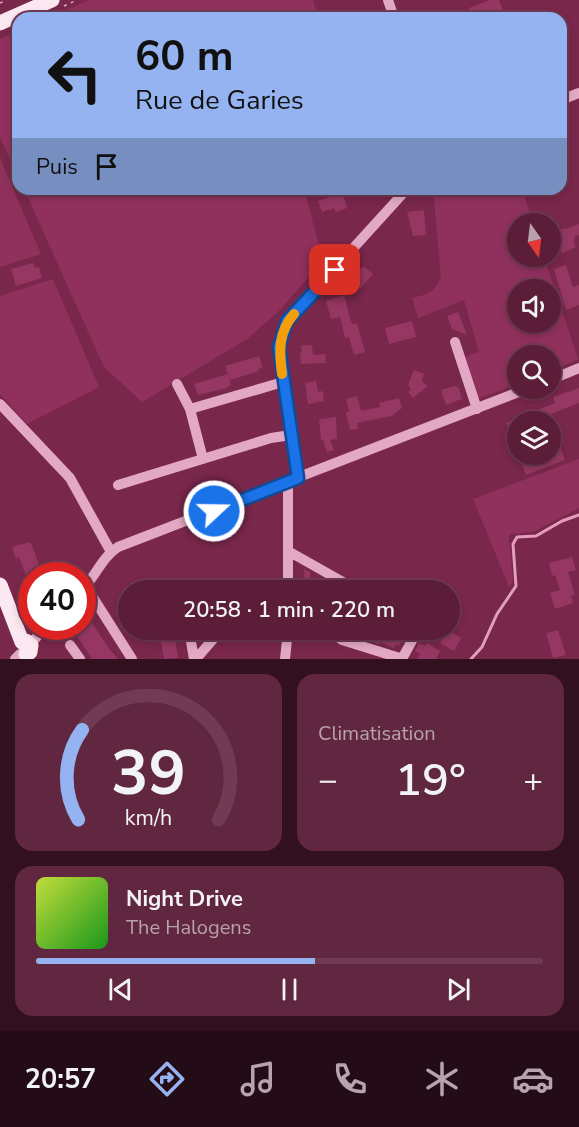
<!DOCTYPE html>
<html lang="fr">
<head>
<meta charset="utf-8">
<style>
  :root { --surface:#5b1d38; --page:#612640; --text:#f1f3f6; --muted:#b8a2ae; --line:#703b53; --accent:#95b2f1 }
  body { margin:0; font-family:"Nunito Sans",sans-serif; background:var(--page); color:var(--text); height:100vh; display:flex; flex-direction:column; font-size:22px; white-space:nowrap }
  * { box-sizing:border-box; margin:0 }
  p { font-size:20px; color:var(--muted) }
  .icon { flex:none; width:33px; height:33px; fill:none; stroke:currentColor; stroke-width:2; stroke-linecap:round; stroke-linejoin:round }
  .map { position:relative; height:659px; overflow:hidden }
  .panel { display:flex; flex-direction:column; gap:15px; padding:15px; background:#32101f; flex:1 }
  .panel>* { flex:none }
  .guide { position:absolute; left:12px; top:12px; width:555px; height:183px; border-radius:18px; box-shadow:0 3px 9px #0003,0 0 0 2px var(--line); background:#95b2f1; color:#111; overflow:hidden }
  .needle { width:39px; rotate:166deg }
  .buttons { position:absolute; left:507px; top:213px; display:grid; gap:12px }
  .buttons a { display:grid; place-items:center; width:54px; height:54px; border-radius:50%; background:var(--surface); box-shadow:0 3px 9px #0003,0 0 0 2px var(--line); font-size:30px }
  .speed { position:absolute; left:18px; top:562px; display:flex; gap:12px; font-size:30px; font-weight:700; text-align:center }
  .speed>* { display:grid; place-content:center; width:78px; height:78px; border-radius:50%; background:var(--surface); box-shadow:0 3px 9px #0003,0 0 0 2px var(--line); line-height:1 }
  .speed .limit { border:9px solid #d22; background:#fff; color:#111 }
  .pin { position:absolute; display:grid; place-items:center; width:51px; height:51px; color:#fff; margin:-26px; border-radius:12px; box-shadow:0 3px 9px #0006 }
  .me { position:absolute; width:66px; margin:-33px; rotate:69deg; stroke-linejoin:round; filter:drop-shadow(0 0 4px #0008) }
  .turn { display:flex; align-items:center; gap:21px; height:126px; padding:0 24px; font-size:27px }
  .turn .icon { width:78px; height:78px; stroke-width:2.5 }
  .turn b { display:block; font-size:42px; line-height:51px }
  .then { display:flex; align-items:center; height:57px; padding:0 24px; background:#0003; gap:12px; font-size:22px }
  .big { font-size:45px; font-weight:600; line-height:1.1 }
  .panel .widget { flex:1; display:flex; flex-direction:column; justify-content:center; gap:9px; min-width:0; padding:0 21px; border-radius:18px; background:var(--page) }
  .panel .dial { align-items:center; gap:0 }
  .dial svg { height:156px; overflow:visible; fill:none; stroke:var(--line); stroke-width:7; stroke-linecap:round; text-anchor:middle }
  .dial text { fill:var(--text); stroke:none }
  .song { display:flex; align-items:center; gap:18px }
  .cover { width:72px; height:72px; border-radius:9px; background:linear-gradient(135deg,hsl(70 70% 55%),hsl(120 70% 35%)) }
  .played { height:6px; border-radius:3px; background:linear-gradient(90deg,var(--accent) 55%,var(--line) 55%) }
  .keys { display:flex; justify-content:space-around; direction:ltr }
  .heat { display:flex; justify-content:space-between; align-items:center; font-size:33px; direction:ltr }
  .panel .tiles { flex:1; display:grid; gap:15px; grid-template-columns:1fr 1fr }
  .widget:last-child { grid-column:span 2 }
  .trip { position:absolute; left:118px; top:580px; width:342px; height:60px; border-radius:30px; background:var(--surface); box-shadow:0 3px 9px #0003,0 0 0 2px var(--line); font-weight:600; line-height:60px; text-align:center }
  .tabs { display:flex; height:96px; justify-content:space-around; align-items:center; background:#240c16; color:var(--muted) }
  .tabs .icon { width:42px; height:42px }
  .tabs .selected { color:var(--accent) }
  .tabs b { font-size:27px; color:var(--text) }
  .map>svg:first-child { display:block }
  .green { fill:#90315d; fill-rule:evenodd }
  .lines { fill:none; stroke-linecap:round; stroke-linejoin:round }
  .stream { stroke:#e39ebf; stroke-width:3 }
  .building { fill:#953762 }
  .path { stroke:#e3a9c4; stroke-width:1.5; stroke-dasharray:3 4.5; stroke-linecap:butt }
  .minor { stroke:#e3a9c4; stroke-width:10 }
  .major { stroke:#fce8f0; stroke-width:15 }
  .route-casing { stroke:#114b97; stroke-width:15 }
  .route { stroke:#1a73e8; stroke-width:10 }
  .slow { stroke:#f59e0b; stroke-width:10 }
</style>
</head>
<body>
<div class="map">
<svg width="579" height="659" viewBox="0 0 579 659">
  <rect width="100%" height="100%" fill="#79274b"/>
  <path class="green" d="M89,0H313L318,18H48Z
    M18,31V177L0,137V39Z
    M0,158L41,254L0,267Z
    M24,189H304L323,261L278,312L247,339L142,402L104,367Z
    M433,189H522L533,223L518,224V256L544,257L578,359L551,372L550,356H518L517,384L477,399L466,358L469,355L479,352L464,300L418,318L412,298C427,294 434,294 441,277ZM518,290H550V322H518Z
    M53,279L99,387L27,424L0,394V296Z
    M579,459V508L533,532L511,534L509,536L513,582L509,587L473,499Z"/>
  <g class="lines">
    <path class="stream" d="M471,659L482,647L497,614L516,586L513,544L517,537L536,536L562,521L579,515"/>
  </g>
  <path class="building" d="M490,0H499L503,10L480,18H473L469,8Z
    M343,193L347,208L336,212L334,208L322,212L318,201Z
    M424,210L426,235L413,236L407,212Z
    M579,224V235L574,237L575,239L573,240L576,247L562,253L556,238L553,237L554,230L568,228Z
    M33,263L35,268L39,267L42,278L16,286L11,269Z
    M566,265L573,287L579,285V305L566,310L554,269Z
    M363,266L373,274L361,288L351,280Z
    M344,295L351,322L353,324L357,323L365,352L354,355L349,337L345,338L340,317L331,319L326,301Z
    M458,312L467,335L452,329L447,316Z
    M412,321L416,337L389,344L385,328Z
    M312,345L313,355L325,354L326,363L301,364L300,353H302L301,346Z
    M259,356L263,368L258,369L259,371L230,380L225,366Z
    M414,370L424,374L422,381L428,386L413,398L408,392L411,390L408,385Z
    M228,374L231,385L227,387V388L198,395L194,384Z
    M316,381L318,392L323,391L324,401L308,404L305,383Z
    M455,386L459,388L462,399L446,405L441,390Z
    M579,388V403L548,415L550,422H518L517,451L506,423L555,403L553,397Z
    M357,396L361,411L380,407L379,403L399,398L402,408L392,416L357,423L358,429L350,430L346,412H349L346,399Z
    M336,417L337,439L330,440L334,450L327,452L323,440H321L319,419Z
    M551,423L565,460L526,475L518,454H550Z
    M30,542L33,548L43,576H26L19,557L16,559L12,547Z
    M572,557L576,570L568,572L575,595L571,596L573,603L555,609L550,593L560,590L555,575L552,576L549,563Z
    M304,569L310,572V582L320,583V591H305Z
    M82,608L110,650L118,659H92L71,627H82Z
    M159,630H168L170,641L175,640L178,658L164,659Z
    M348,630H409L399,646L396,644L394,648L380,642L379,644L363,639Z
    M448,630L461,638L454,651L440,643Z
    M558,630L566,655L553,658L546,633Z
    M419,643L425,646L427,643L440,651L436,659H417L420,654L415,651Z"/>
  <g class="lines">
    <path class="path" d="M0,3L7,0
      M64,6L77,0"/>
    <path class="minor" d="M388,0L394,18
      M561,100L579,93
      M455,342L477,409
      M550,380L579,368
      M177,384L190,409
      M0,404L70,478L111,552
      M203,459L190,409L283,382
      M299,479L279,347L287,321L407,189
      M118,485L271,438L291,435
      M288,551L359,591
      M84,589L92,596L132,659
      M82,590C96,576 102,557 118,547L529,388
      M172,591L178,584L188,586L194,591
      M288,591V483
      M189,630L194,659
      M328,630L342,640L403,659
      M30,644L46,627
      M70,645L80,659
      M15,659L20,654
      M196,659L221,630
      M285,659L288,630
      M402,659L415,635"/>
    <path class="major" d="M0,23L52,0
      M0,585L22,642
      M22,642L26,641L31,645L30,652L26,654"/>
  </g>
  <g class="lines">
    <defs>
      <path id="route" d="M214,511L298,478L279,347L287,321L335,270"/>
    </defs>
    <use href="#route" class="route-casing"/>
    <use href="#route" class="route"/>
    <path class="slow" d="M282,374C279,352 278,332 294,314"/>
  </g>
</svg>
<div class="buttons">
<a><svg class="needle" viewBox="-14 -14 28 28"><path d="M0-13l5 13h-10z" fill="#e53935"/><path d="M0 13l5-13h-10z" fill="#b8a2ae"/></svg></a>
<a><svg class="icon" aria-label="sound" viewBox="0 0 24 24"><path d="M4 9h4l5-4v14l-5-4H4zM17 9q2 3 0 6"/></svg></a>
<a><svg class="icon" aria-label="search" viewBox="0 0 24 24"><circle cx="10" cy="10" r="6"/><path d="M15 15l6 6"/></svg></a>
<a><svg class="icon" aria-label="layers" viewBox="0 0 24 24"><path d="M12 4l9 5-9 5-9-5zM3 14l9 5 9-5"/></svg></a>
</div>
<div class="speed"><div class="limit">40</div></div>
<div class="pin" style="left:335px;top:270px;background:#d93025"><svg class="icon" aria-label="arrive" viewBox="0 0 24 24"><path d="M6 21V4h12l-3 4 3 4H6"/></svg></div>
<svg class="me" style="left:214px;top:511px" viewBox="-20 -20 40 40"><circle r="17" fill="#1a73e8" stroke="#fff" stroke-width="3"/><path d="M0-11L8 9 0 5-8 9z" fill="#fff"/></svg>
<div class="trip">20:58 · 1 min · 220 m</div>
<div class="guide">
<div class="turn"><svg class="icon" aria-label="left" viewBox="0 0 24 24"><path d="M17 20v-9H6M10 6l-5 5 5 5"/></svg><div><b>60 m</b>Rue de Garies</div></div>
<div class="then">Puis<svg class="icon" aria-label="arrive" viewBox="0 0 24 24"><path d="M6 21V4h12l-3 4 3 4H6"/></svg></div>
</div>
</div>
<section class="panel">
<div class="tiles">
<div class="widget dial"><svg viewBox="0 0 100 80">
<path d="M14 69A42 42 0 1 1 86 69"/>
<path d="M14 69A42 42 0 0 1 16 23" stroke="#95b2f1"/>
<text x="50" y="56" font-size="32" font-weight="700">39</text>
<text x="50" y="72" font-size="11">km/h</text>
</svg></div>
<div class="widget"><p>Climatisation</p>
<div class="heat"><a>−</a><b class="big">19°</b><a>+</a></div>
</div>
<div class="widget">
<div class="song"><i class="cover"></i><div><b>Night Drive</b><p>The Halogens</p></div></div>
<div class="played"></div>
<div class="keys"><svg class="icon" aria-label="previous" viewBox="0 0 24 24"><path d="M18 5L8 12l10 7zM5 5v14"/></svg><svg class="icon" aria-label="pause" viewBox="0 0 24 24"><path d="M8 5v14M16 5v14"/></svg><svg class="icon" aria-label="next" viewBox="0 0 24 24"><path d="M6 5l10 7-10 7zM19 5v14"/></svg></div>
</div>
</div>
</section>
<nav class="tabs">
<b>20:57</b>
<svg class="icon selected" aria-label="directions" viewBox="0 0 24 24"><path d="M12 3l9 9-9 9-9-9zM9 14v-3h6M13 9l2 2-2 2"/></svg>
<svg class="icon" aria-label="music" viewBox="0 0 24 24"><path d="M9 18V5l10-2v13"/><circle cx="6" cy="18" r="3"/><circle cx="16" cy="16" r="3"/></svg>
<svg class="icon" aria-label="phone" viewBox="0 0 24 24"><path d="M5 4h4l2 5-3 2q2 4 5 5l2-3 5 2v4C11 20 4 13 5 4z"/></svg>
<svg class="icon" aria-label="climate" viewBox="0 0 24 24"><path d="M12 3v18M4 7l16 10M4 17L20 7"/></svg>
<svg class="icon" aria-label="car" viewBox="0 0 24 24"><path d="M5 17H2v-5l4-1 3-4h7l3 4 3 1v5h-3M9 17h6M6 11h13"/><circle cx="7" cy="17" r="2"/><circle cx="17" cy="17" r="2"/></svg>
</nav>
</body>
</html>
